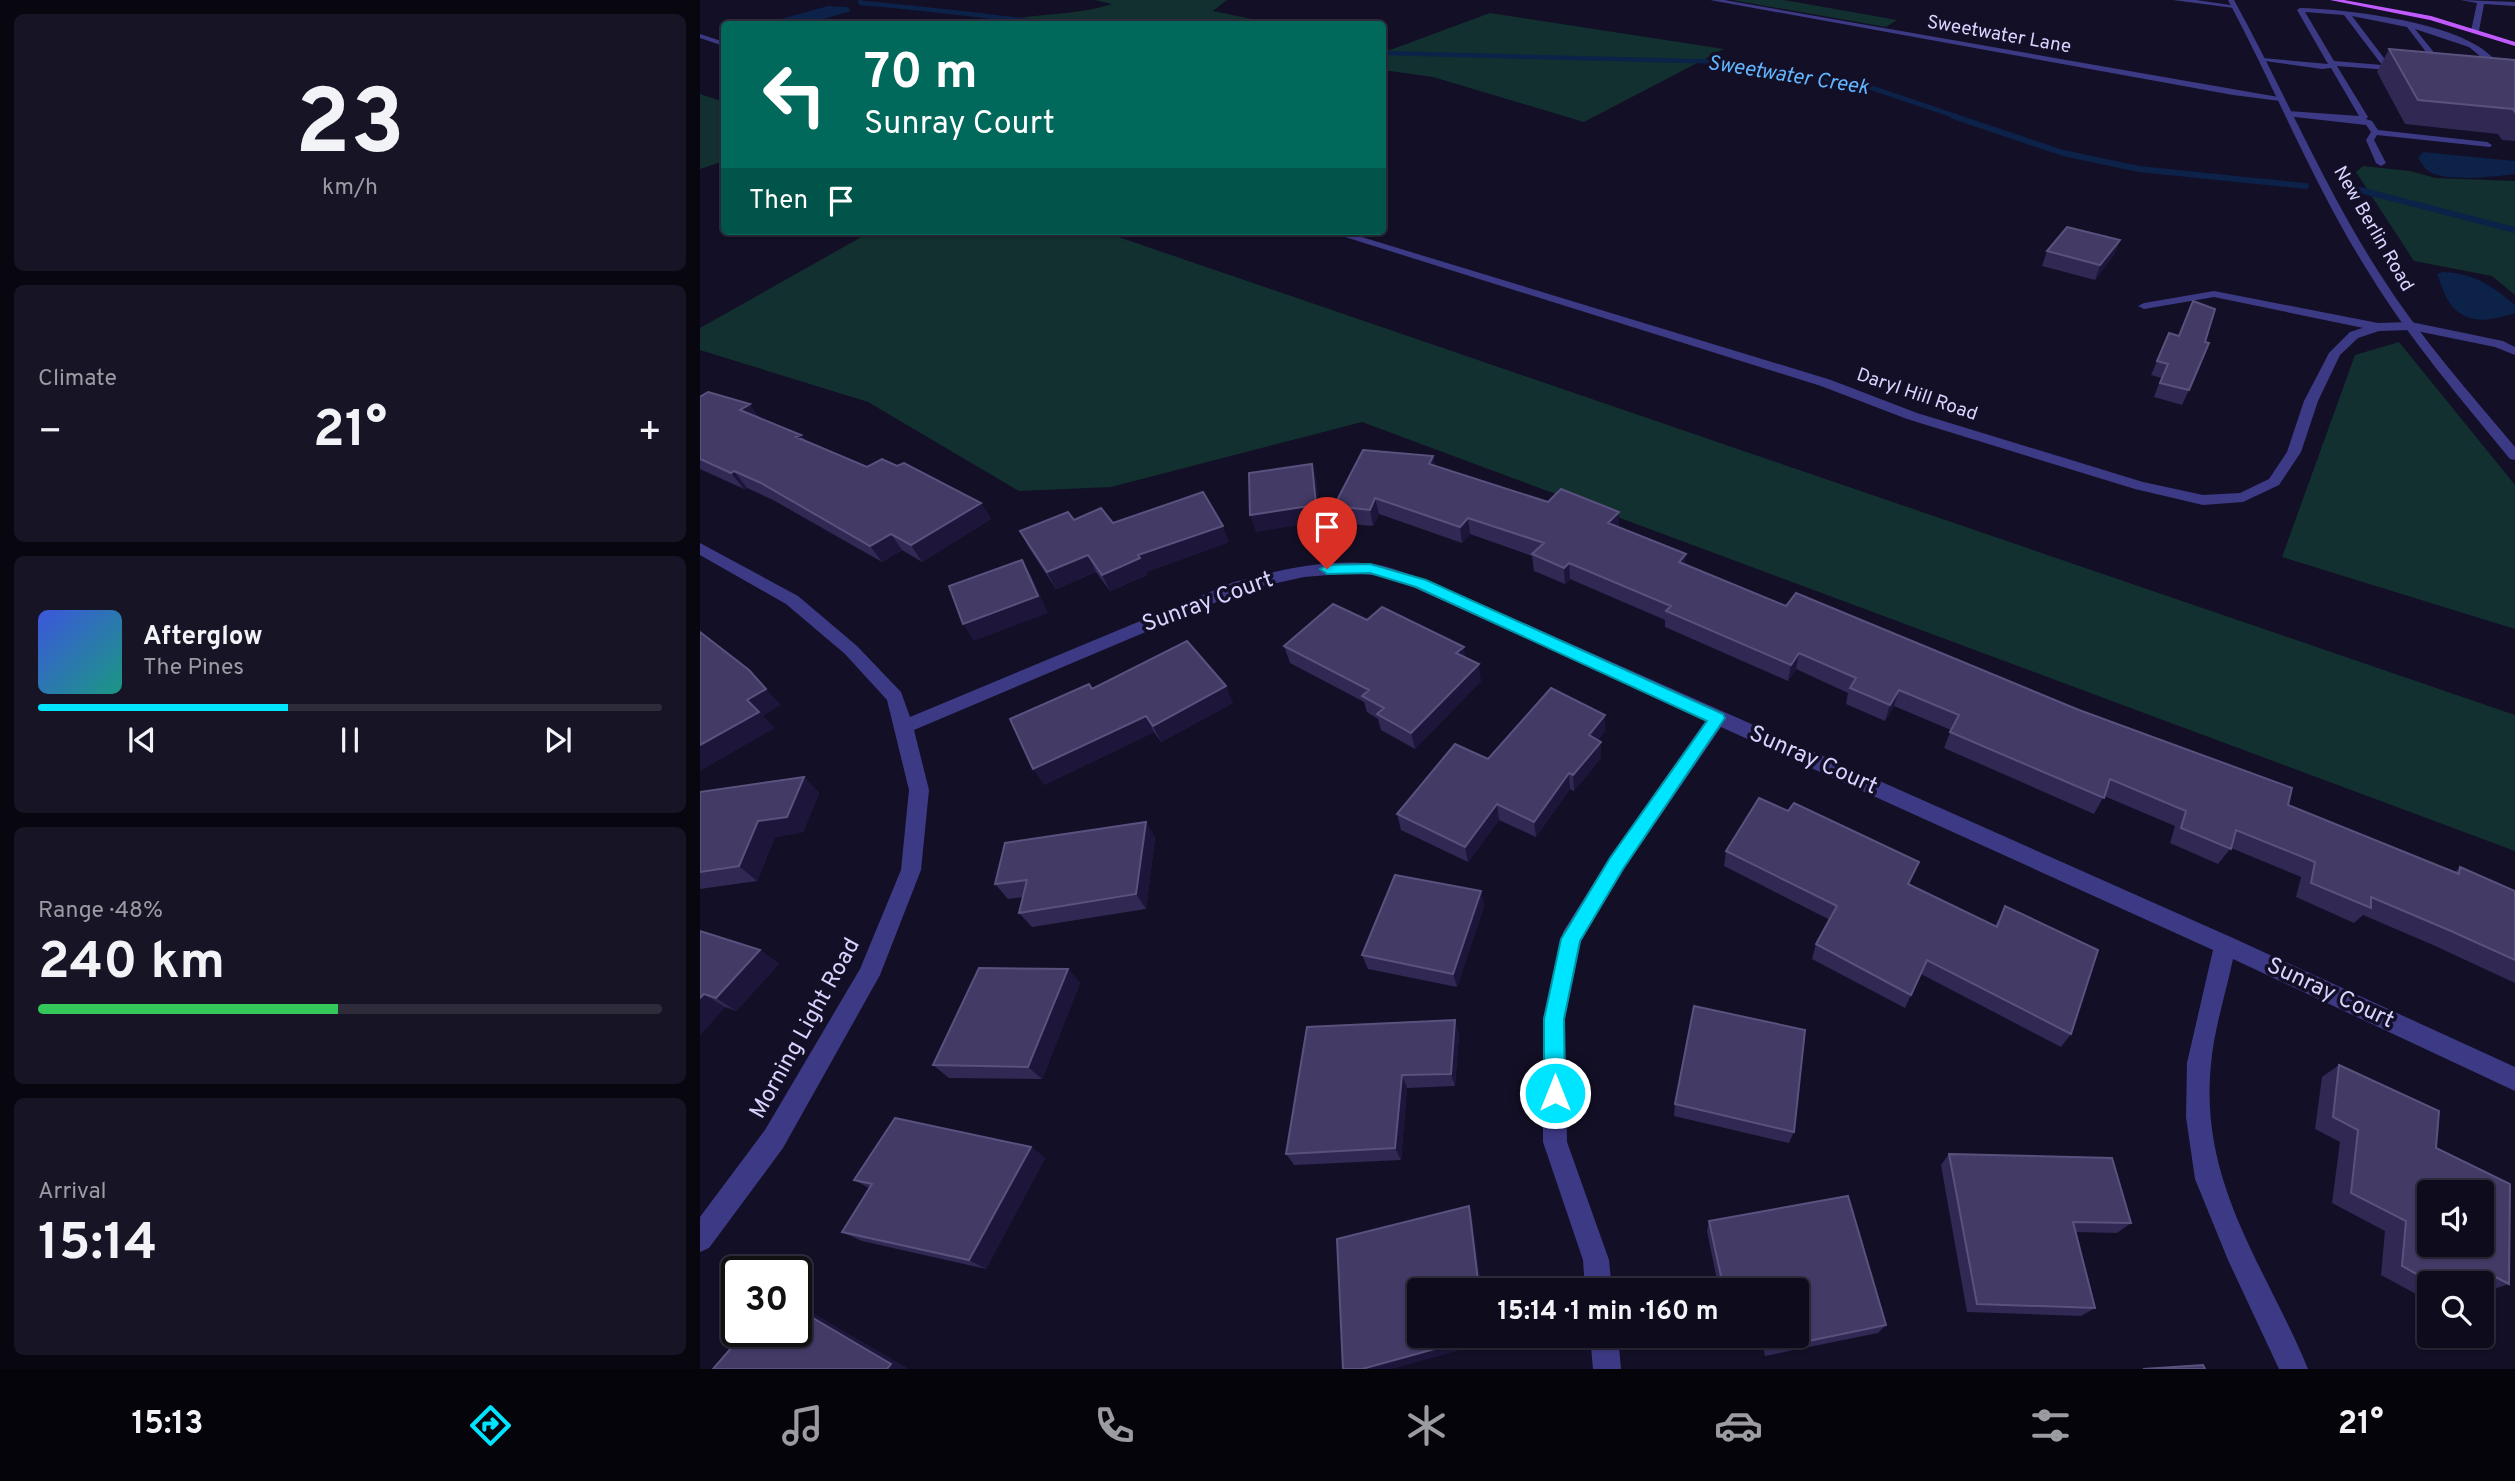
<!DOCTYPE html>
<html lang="en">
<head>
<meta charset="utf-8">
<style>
  :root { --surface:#0e0b1c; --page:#171425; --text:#f1f3f6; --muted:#9b9ba3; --line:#2e2b3b; --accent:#00e5ff }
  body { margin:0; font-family:Overpass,sans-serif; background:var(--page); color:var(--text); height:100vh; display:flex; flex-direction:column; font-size:26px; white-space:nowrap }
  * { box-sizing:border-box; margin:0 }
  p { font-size:23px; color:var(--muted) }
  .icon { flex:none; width:38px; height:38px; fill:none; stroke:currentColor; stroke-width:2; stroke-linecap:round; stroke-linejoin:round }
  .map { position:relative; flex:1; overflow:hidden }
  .details { display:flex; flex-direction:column; gap:14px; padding:14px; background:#08060f; width:700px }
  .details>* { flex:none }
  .top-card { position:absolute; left:21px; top:21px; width:665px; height:214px; border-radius:7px; box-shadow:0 2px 5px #0004,0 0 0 2px var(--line); background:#00695c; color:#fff; overflow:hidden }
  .tools { position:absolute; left:1717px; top:1180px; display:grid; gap:14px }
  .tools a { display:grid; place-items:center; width:77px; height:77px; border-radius:7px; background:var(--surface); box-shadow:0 2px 5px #0004,0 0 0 2px var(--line); font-size:35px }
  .speed { position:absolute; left:21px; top:1256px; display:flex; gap:14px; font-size:35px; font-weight:700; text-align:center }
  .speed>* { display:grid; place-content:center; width:91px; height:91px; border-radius:50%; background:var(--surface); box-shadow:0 2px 5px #0004,0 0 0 2px var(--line); line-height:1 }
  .speed .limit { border:4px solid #111; border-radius:10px; background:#fff; color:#111 }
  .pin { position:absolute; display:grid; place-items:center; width:60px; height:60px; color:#fff; margin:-72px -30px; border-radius:50% 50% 50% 0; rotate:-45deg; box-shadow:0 0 7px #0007 }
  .pin .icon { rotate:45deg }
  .me { position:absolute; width:77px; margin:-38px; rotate:0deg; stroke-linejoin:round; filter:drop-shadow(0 0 5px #0008) }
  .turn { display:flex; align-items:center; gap:24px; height:147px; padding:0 28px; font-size:32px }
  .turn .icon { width:91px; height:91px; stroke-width:2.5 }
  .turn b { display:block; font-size:49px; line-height:60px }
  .then { display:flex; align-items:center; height:66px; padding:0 28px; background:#0003; gap:14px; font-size:26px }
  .big { font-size:52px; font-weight:700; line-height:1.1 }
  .details .tile { flex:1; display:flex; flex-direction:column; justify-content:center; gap:10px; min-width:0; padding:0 24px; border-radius:10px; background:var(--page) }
  .details .dial { align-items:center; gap:0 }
  .dial b { font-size:91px; line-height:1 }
  .song { display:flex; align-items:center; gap:21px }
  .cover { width:84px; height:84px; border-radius:10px; background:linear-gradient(135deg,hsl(230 70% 55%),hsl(170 70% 35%)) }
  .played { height:7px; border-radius:4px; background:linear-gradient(90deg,var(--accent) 40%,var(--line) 40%) }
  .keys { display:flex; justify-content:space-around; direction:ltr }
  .heat { display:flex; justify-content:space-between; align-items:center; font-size:38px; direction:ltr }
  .charge { height:10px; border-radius:5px; background:linear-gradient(90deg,#34c759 48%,var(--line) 0) }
  .trip { position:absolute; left:707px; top:1278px; width:402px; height:70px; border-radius:7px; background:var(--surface); box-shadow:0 2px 5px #0004,0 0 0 2px var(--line); font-weight:700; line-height:70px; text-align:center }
  .tab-bar { display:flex; height:112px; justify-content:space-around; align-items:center; background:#06040b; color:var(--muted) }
  .tab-bar .icon { width:49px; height:49px }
  .tab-bar .current { color:var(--accent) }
  .tab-bar b { font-size:32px; color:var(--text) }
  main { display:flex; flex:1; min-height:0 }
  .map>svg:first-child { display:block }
  .green { fill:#12302f }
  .water { fill:#0c2248 }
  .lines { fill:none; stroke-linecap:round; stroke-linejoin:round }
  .stream-far1 { stroke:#0c2248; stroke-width:4.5 }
  .stream { stroke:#0c2248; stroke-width:6 }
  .service { fill:#3d3a85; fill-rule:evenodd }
  .minor { fill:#3d3a85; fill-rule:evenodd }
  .tertiary { fill:#3d3a85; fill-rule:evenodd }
  .primary { fill:#c25bff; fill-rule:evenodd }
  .wall { fill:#312854 }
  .shaded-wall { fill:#1d163a }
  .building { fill:#433a66; stroke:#5a527e; stroke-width:2; fill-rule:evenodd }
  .route { fill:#00e5ff; stroke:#0095a6; stroke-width:2 }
  .labels { text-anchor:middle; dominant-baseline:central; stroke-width:7; stroke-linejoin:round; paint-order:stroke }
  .far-street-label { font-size:19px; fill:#d9d4ff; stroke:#130f26 }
  .far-water-label { font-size:21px; font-style:italic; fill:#62b6ff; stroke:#130f26 }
  .street-label { font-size:23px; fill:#d9d4ff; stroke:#130f26 }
</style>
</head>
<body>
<main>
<section class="details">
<div class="tile dial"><b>23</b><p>km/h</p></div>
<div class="tile"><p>Climate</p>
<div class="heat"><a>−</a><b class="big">21°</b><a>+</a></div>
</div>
<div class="tile">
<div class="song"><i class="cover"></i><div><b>Afterglow</b><p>The Pines</p></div></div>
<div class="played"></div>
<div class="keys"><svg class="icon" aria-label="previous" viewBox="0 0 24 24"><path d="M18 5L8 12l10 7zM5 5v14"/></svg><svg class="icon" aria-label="pause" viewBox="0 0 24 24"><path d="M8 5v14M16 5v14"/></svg><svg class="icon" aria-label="next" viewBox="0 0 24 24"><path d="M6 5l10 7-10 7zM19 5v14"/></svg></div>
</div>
<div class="tile"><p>Range · 48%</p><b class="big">240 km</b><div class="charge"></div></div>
<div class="tile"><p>Arrival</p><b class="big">15:14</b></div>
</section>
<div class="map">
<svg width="1815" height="1369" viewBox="0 0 1815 1369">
  <rect width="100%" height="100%" fill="#130f26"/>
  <path class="green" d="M395,0H527L513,11L575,24H292C333,12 371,17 412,4Z
    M1032,0H1084L1197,20L1186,27Z
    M790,13L1024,49L884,122L733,77L683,70V49L690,50Z
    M0,94L24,102V161L0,169Z
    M1663,166L1710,171L1736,178L1815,181V295L1792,276L1714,261L1656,172Z
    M172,231H401L1815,715V851L662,422L411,487L319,491L168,402L0,350V328Z
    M1699,342L1815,485V629L1582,557L1655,355Z"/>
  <path class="water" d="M128,6L147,7L151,11L106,24L66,23Z
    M1723,152L1815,161V174C1794,177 1754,181 1734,174C1726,171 1723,165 1718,158Z
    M1743,272C1773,273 1793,286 1815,305V313C1794,320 1769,326 1752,306C1745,298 1741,284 1737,274Z"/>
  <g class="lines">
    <path class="stream-far1" d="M160,0L161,3C228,8 293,18 360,24
      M682,53L1032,62L1163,85L1258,117"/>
    <path class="stream" d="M1253,116L1363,153L1439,169L1606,186
      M1660,190L1815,230"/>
    <path class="service" d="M1473,0H1496L1537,6L1534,8Z
      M1760,0L1815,2V6L1784,4L1779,31L1775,33L1771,31L1777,3Z
      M1600,8C1646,9 1737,21 1776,45C1791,53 1800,67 1815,75V80L1800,73L1769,47L1715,29L1749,71L1742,73L1707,27L1652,16L1690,66L1706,69L1702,71L1637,66L1668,117L1666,119L1672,121L1678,130L1787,142L1792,145L1790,147L1677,135L1674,140L1686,163L1681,166L1676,163L1666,140L1671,132L1666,125L1585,116L1588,111L1659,116L1631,68L1622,69L1558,60L1562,58L1628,64L1597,10ZM1605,12L1644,15L1682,65L1634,61Z
      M1514,291L1678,323L1684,327L1678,331L1514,297L1444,309L1438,306L1444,303Z
      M1711,322L1803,341L1815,347V355L1795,347L1707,329L1705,326Z"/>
    <path class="minor" d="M1010,0H1024L1584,98L1580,101L1533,95Z
      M0,34L24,42V46L0,38Z
      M626,231H642L1131,380L1217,413L1443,482L1503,495L1540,493L1569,479L1587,452L1604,401L1629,353L1650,332L1678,323L1711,322L1717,326L1711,330L1679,331L1658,338L1640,355L1618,401L1601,452L1579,485L1543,502L1503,505L1435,489L1207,419L1121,386Z
      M0,543L98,596L157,646L201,692L210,717L534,582C579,570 628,558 674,564C692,567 709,575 727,580L1533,938L1815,1067V1091L1533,959C1526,993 1514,1029 1511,1064C1499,1184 1565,1265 1608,1369H1579L1528,1260L1495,1179L1486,1117L1487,1063L1513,950L1021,727L924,869L881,941L865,1019L867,1142L909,1260L912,1290H885L883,1260L843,1142V1019L863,932L910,857L1006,720L715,588L682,576L653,573L604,577L545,590L214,730L229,790L221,870L180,975L83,1148L9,1248L0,1252V1217L65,1130L160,969L201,870L209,790L187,700L145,654L86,604L0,555Z
      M890,1335H918L921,1369H893Z"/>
    <path class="tertiary" d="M1528,0H1534C1584,91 1624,187 1680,274C1719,336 1768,391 1815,447V460L1810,459C1761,399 1710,340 1669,273C1614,186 1576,90 1528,0Z"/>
    <path class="primary" d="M1630,0H1644L1731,16L1815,42V46L1730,20Z"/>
  </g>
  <path class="wall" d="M1689,49L1815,60V141L1802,140L1798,134L1705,124L1677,72Z
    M1420,240L1414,255L1395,280L1342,266L1347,251Z
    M1493,301L1505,342L1489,390L1482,405L1454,397L1461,378L1451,375L1469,333L1479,336Z
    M0,397L60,418L101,435L106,441L167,467L197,466L281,503L291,519L222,562L202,550L182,562L73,500L47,488L44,489L0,469Z
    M733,456L735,466L919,527L985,564L1086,606L1755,872L1760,867L1815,891V983L1733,945L1663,915L1654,923L1596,897L1601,877L1531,848L1518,864L1470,843L1475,826L1404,796L1394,814L1244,748L1251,730L1194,706L1185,721L1146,704L1148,693L1096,669L1088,681L965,627V620L870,579L865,584L834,571L832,556L770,534L762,543L679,514L673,526L638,523L634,506Z
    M374,520L529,542L446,572L447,575L410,591L396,572L356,589L329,548L320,531Z
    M667,620L765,658L781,681L715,749L681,730L678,719L667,712L664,702L590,663L584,646Z
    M392,689L533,703L461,742L454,732L344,785Z
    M905,731L898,740L901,758L874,791L870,789L836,837L799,820L768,862L701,830L697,814L788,759Z
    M104,777L119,793L103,832L75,837L57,881L0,889V792Z
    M455,837L446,909L332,927L319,913L323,897L308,899L295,884Z
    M1026,851L1209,884L1295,926L1305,906L1371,1034L1361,1047L1221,974L1205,1008L1112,959L1116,944L1130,920L1024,866Z
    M781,891L784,906L757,987L668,969L662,955Z
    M0,931L60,950L79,964L36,1011L25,1007L0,1035Z
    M368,969L380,983L342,1079L249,1078L233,1065Z
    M759,1034L755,1086L707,1088L701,1160L594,1165L586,1154Z
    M1639,1065L1736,1148L1809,1284L1785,1292V1310L1782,1311V1283H1729V1301L1681,1275L1685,1231L1632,1203L1640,1142L1615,1129L1622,1077Z
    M975,1104L1094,1132L1089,1143L974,1116Z
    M331,1147L345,1158L286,1269L162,1241L142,1232L169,1188L154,1180Z
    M1249,1154L1431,1223L1417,1233L1376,1232L1395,1308L1381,1316L1267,1312L1241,1165Z
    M1009,1221L1186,1325L1178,1333L1065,1356L1060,1335H1097V1290H1019L1007,1231Z"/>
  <path class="shaded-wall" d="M1420,240L1414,255L1395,280L1400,265Z
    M50,404L61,420L40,410Z
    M101,435L112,451L96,437Z
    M733,456L736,472L729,464Z
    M612,464L617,481L620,522L556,532L550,515Z
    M34,471L47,488L44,489L31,473Z
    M675,498L679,514L673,526L670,510Z
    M281,503L291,519L222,562L211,545Z
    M919,512V528L908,523Z
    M768,518L770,534L762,543L760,527Z
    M523,526L529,542L446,572L447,575L410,591L402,575L438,555Z
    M191,534L202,550L182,562L170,546Z
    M986,554L984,571L979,562Z
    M388,555L396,572L356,589L347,572Z
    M322,560L332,577L348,613L274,641L263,624Z
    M869,563L870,579L865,584L864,568Z
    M764,647L766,663L756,653Z
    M1099,653L1096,669L1088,681L1091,665Z
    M779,664L781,681L715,749L711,733Z
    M526,686L533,703L461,742L453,726Z
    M66,689L81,705L63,716L47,700Z
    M1199,690L1194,706L1185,721L1190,705Z
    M59,712L75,728L0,771V745Z
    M905,715V731L889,751V735Z
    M446,716L454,732L344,785L333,769Z
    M901,742V758L874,791L873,775Z
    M869,773L870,789L836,837L834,822Z
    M104,777L119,793L103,832L75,837L57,881L39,866L58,821Z
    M797,804L799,820L768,862L765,847Z
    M446,822L455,837L446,909L436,894Z
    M781,891L784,906L757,987L753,974Z
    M60,950L79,964L36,1011L16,998Z
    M368,969L380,983L342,1079L328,1067Z
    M4,994L25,1007L0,1035V998Z
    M755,1020L759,1034L755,1086L751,1074Z
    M702,1075L707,1088L701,1160L695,1148Z
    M331,1147L345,1158L286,1269L269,1260Z
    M769,1206L772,1216L782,1290H776Z
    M96,1303L209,1369H187L96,1308Z
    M759,1335H762L764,1349L692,1369H662Z"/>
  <path class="building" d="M1689,49L1815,60V112L1813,109L1718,100Z
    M1367,227L1420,240L1400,265L1347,251Z
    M1493,301L1515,309L1505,342L1509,343L1489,390L1460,383L1468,364L1457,361L1469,333L1479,336Z
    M8,392L50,404L40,410L101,435L96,437L167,467L182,459L197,466L204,463L281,503L211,545L191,534L170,546L61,483L34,471L31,473L0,459V397Z
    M663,450L733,456L729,464L848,502L861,489L919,512L908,523L986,554L979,562L1086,606L1096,593L1379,710L1592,788L1588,805L1759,874L1760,867L1815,891V960L1751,931L1671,897V908L1611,883L1615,862L1536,830L1531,849L1481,828L1486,811L1410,779L1404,798L1250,732L1259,715L1199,690L1190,705L1150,688L1156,678L1099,653L1091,665L966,611L971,606L869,563L864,568L832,554L844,543L768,518L760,527L675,498L670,510L634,506Z
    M612,464L616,505L550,515L549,473Z
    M503,492L523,526L438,555L440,558L402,575L388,555L347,572L320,531L368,512L374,520L401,508L413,523Z
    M322,560L338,596L263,624L249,586Z
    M633,604L667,620L682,607L764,647L756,653L779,664L711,733L677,714L684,708L662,696L669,690L584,646Z
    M0,632L49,670L66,689L47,700L59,712L0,745Z
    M487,641L526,686L453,726L446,716L333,769L310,719L389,684L392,689Z
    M851,688L905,715L889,735L901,742L873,775L869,773L834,822L797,804L765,847L697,814L755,744L788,759Z
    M104,777L87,817L58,821L39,866L0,872V792Z
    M1059,798L1088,811L1094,803L1219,862L1208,884L1297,927L1305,906L1398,950L1371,1034L1227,960L1211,995L1116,944L1137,906L1026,851Z
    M446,822L436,894L319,913L327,880L295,884L305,843Z
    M695,875L781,891L753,974L662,955Z
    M0,931L60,950L16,998L4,994L0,998Z
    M279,968L368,969L328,1067L233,1065Z
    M994,1006L1105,1030L1094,1132L975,1104Z
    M755,1020L751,1074L702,1075L695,1148L586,1154L607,1027Z
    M1639,1065L1739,1111L1736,1148L1810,1184L1809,1284L1786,1272L1785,1310L1782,1308V1283H1733L1702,1266L1706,1221L1651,1193L1658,1130L1633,1117ZM1729,1192H1782V1244H1729Z
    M195,1118L331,1147L269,1260L142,1232L172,1184L154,1180Z
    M1249,1154L1412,1158L1431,1223L1373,1222L1395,1308L1277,1304Z
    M1148,1196L1186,1325L1070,1349L1067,1335H1097V1290H1056L1055,1285L1030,1290H1024L1009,1221Z
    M769,1206L779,1289L719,1290V1335H759L760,1342L662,1369H643L637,1239Z
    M96,1308L191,1364L187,1369H13L45,1332H96Z
    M1503,1365L1505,1369H1443Z"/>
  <path class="route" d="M670,564L726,580L1023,714L1025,718L923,869L880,941L864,1019L865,1093L862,1100L855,1103L847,1100L844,1093V1019L861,939L910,858L1007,721L716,587L670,573L627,574L620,569L627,565Z"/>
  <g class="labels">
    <g class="far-street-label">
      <text transform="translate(1299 35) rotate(10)">Sweetwater Lane</text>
      <text transform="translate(1673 229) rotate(60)">New Berlin Road</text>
      <text transform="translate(1217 395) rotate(19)">Daryl Hill Road</text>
    </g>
    <g class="far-water-label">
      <text transform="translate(1088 76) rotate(9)">Sweetwater Creek</text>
    </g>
    <g class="street-label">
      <text transform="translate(508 603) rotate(-20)">Sunray Court</text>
      <text transform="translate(1113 761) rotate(24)">Sunray Court</text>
      <text transform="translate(1630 994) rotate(25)">Sunray Court</text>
      <text transform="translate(106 1029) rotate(-61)">Morning Light Road</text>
    </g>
  </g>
</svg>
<div class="tools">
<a><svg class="icon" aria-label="sound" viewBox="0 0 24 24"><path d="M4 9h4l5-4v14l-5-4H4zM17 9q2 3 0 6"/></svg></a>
<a><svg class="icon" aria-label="search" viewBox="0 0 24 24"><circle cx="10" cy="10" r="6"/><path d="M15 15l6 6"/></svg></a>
</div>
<div class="speed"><div class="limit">30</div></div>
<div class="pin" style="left:627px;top:569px;background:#d93025"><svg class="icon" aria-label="arrive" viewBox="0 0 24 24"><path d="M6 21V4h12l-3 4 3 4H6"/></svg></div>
<svg class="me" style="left:855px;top:1093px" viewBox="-20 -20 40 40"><circle r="17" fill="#00e5ff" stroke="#fff" stroke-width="3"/><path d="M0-11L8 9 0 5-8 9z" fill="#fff"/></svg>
<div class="trip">15:14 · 1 min · 160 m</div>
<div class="top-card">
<div class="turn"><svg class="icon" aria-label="left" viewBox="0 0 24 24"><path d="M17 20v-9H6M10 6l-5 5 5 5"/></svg><div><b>70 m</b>Sunray Court</div></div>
<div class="then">Then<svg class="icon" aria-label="arrive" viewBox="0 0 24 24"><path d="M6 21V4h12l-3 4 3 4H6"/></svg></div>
</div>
</div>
</main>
<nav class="tab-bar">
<b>15:13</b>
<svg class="icon current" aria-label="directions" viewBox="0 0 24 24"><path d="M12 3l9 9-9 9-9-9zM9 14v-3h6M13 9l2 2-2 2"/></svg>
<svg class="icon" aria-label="music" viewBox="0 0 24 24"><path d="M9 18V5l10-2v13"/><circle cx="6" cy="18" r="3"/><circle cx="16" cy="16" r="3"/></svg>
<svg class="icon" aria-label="phone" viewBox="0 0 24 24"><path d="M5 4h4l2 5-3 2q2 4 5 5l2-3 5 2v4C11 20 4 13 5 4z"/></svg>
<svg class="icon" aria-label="climate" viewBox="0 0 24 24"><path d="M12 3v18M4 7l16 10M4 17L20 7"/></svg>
<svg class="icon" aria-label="car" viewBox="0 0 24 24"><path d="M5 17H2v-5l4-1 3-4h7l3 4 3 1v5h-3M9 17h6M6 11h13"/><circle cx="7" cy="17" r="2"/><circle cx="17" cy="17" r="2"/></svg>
<svg class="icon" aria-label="filters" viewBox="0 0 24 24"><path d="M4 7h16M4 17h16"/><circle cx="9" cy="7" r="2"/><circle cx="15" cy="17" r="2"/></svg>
<b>21°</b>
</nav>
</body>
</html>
